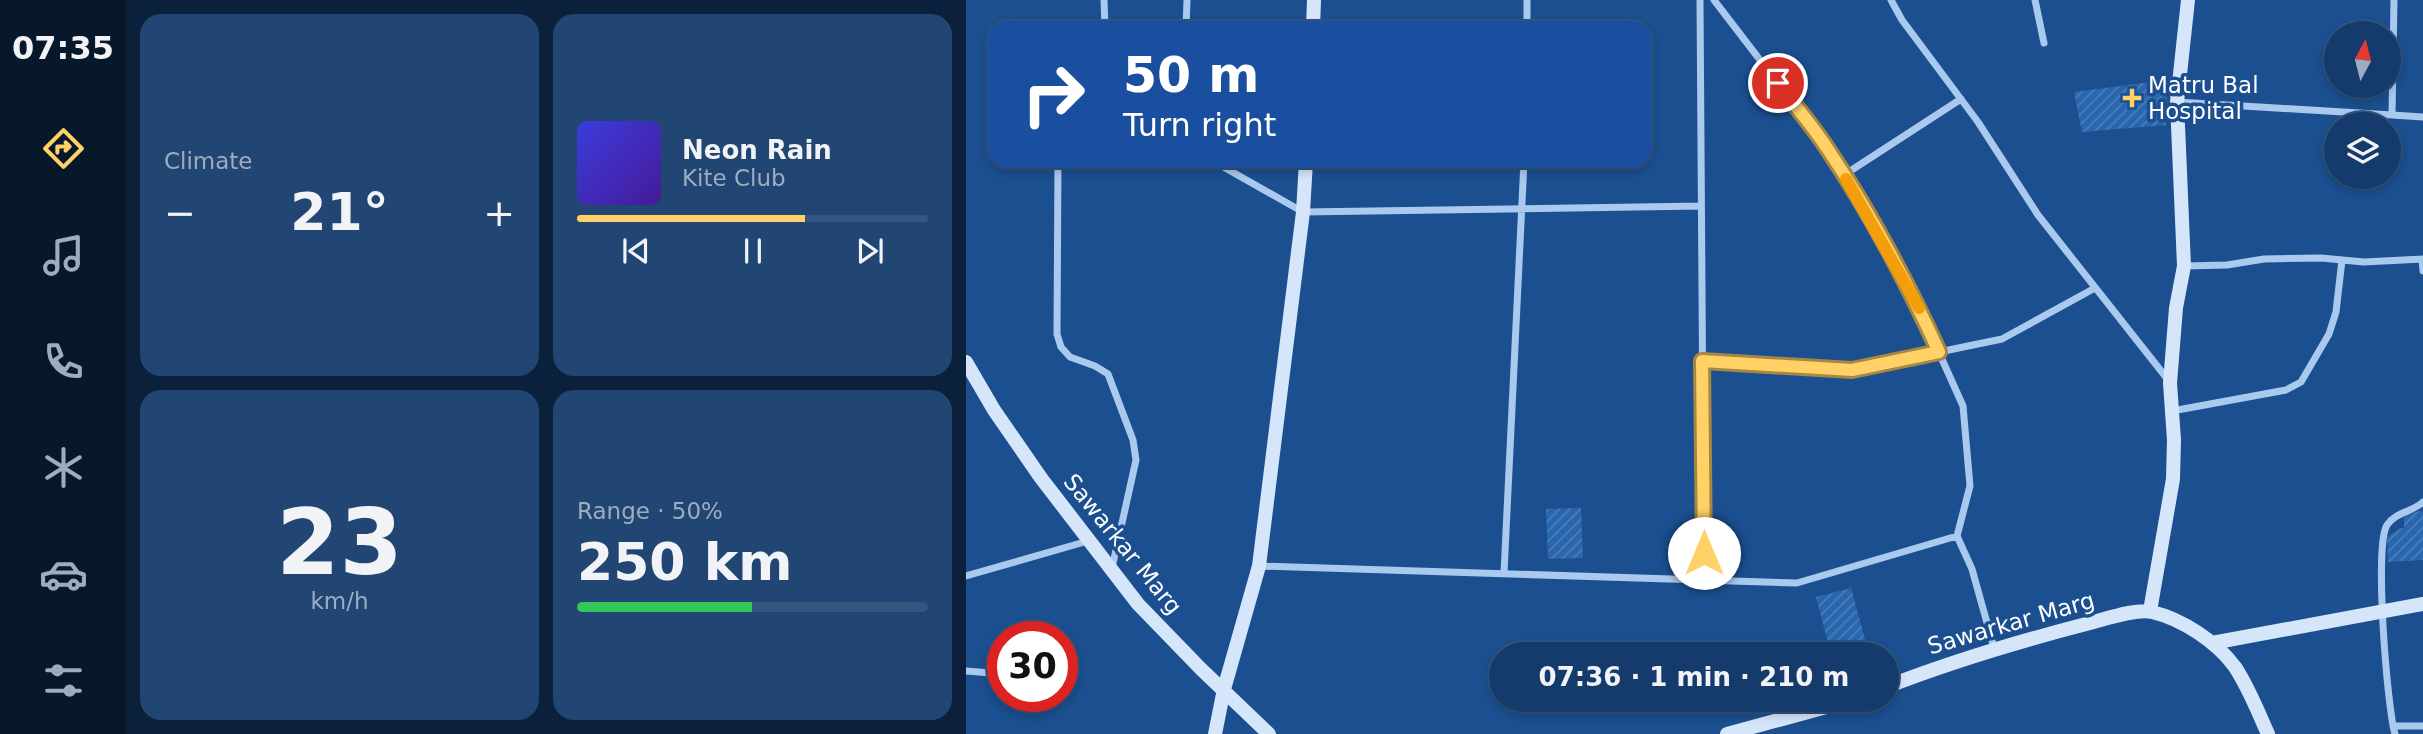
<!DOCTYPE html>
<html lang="en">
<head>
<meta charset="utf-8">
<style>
  :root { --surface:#143b6b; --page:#214673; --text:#f1f3f6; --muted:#9dadc1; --line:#33557e; --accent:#ffd166 }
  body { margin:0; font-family:"DejaVu Sans",sans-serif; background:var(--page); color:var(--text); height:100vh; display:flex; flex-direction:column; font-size:26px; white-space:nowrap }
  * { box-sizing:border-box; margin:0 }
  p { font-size:23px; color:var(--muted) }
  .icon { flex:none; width:38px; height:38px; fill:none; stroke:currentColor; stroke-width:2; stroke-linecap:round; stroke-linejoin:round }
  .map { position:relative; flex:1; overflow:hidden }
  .sheet { display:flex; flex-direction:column; gap:14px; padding:14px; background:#0b203b; width:840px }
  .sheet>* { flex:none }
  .guide { position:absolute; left:21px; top:21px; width:665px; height:147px; border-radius:21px; box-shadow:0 4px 10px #0003,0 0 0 2px var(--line); background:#1a4fa0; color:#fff; overflow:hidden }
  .needle { width:46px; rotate:7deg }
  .tools { position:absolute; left:1358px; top:21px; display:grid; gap:14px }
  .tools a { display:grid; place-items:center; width:77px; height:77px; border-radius:50%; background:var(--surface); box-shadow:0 4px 10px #0003,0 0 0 2px var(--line); font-size:35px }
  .speed { position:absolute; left:21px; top:621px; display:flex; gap:14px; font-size:35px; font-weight:700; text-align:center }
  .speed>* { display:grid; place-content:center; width:91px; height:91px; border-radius:50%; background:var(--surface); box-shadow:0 4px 10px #0003,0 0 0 2px var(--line); line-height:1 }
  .speed .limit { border:10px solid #d22; background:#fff; color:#111 }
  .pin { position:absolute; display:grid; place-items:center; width:60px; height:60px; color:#fff; margin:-30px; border:4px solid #fff; border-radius:50%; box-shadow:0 2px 7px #0007 }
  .me { position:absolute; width:77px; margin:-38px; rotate:0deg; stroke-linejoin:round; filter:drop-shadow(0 0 5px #0008) }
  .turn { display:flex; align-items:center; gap:24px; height:147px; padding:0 21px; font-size:32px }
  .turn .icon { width:91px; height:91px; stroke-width:2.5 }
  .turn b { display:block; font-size:49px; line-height:60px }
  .big { font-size:52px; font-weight:700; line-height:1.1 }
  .sheet .card { flex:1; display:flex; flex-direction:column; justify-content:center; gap:10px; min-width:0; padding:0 24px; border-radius:21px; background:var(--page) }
  .sheet .dial { align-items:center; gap:0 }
  .dial b { font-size:91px; line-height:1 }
  .song { display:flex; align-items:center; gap:21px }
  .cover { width:84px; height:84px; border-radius:10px; background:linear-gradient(135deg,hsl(240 70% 55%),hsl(260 70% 35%)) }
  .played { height:7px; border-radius:4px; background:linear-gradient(90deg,var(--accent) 65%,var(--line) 65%) }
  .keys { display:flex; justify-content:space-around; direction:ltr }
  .heat { display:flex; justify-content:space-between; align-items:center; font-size:38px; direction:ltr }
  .charge { height:10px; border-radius:5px; background:linear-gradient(90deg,#34c759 50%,var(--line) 0) }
  .sheet .tiles { flex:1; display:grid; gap:14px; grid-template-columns:repeat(2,1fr) }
  .trip { position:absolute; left:523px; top:642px; width:410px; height:70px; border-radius:35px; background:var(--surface); box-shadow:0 4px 10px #0003,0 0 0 2px var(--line); font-weight:700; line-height:70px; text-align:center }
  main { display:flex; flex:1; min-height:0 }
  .tabs { display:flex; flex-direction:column; width:126px; justify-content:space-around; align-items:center; background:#08182b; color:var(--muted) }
  .tabs .icon { width:49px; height:49px }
  .tabs .current { color:var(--accent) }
  .tabs b { font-size:32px; color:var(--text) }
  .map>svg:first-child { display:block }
  .building { fill:url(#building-hatch) }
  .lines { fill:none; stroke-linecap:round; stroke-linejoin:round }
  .street { stroke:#a9c9ee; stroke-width:7 }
  .secondary { stroke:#d6e6fa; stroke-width:14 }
  .route-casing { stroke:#a68842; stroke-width:18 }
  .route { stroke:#ffd166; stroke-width:12 }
  .slow { stroke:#f59e0b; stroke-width:12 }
  .poi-dot { fill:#ffd166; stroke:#1b4f8f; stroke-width:2.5 }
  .labels { text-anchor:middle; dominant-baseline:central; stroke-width:7; stroke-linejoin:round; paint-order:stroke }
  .poi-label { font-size:23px; fill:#fff; stroke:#1b4f8f; text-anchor:start }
  .street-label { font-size:23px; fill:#fff; stroke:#1b4f8f }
</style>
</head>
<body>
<main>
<nav class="tabs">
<b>07:35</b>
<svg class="icon current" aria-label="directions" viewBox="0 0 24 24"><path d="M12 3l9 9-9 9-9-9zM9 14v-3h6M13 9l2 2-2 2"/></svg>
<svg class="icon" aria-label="music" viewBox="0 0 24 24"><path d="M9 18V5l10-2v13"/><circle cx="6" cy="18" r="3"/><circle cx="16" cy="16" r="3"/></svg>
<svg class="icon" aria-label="phone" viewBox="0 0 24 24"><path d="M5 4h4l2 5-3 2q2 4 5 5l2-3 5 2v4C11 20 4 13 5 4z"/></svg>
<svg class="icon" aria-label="climate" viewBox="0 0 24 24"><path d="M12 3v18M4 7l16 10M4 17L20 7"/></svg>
<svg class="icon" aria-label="car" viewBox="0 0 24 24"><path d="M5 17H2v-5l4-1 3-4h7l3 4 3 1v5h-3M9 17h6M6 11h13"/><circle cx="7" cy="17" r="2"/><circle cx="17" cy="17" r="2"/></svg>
<svg class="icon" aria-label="filters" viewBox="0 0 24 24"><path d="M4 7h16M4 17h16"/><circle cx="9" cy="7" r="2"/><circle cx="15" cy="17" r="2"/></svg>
</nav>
<section class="sheet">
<div class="tiles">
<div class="card"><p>Climate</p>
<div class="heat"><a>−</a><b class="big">21°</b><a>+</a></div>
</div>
<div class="card">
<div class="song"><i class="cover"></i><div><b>Neon Rain</b><p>Kite Club</p></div></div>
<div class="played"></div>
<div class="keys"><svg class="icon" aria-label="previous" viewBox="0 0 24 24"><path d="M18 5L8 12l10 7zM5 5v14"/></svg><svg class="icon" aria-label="pause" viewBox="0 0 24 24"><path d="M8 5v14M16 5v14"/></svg><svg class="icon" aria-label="next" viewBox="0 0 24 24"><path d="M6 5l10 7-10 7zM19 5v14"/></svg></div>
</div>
<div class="card dial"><b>23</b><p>km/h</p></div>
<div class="card"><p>Range · 50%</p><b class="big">250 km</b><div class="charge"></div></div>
</div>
</section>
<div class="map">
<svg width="1457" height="734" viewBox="0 0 1457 734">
  <defs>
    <pattern id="building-hatch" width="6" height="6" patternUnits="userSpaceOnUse" patternTransform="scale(1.75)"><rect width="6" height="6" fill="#2a66ad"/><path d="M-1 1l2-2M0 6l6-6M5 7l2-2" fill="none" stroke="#4a7db9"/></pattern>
  </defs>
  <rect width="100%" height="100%" fill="#1b4f8f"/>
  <path class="building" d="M1201,80L1200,125L1116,132L1108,92Z
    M615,508L617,558L582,559L580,509Z
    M1457,511V560L1422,562L1421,537L1435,528H1438V517L1447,512Z
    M885,588L903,654H865L850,597Z"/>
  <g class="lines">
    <path class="street" d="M138,0L139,28
      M734,0L738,580
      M748,0L860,146L878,175L948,297L997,406L1004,486L991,536
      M925,0L936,20L1012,122L1072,215L1203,381
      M1069,0L1078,43
      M220,28L221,0
      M561,28V0
      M1211,102L1426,115L1428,0
      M1426,115L1457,117
      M92,161L91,334L95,347L104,357L129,366L142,374L167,440L170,460L146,568
      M252,161L254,165L337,212L735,206
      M878,175L995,99
      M1456,259L1457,271
      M1219,266L1261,265L1298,259L1355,258L1398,262L1457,259
      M736,361L886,370L1036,339L1129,288
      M1206,411L1320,390L1335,382L1363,334L1370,312L1376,260
      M293,566L831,583L991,536L1006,569L1028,648
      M538,573L558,161
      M0,576L122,541
      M0,671L37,674
      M1427,726H1457
      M1429,734C1421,707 1408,545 1421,525C1430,512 1446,512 1457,502"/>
    <path class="secondary" d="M347,28L348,0
      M0,362L28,410L75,478L172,604L235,669L303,734
      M1184,611L1207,479L1208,440L1204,383L1210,308L1218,266L1211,102L1222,0
      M1246,643L1457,604
      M920,687C987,661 1054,641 1124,623C1140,619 1171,608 1186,612C1216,619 1251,642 1269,667C1283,688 1292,712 1302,734
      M249,734L258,689L293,566L337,212L340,161
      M761,734L886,700"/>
  </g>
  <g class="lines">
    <defs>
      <path id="route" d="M738,553L736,361L886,370L973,352C941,282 904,212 861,148C846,125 828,105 812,83"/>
    </defs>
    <use href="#route" class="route-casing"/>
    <use href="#route" class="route"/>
    <path class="slow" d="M880,179L953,308"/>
  </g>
  <path class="poi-dot" d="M1162.5 87.5h7v7h7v7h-7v7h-7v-7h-7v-7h7z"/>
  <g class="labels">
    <g class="poi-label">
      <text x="1182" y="85">Matru Bal<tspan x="1182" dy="26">Hospital</tspan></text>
    </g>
    <g class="street-label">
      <text transform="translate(157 544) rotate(51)">Sawarkar Marg</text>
      <text transform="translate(1045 623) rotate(-16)">Sawarkar Marg</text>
    </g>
  </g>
</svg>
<div class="tools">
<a><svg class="needle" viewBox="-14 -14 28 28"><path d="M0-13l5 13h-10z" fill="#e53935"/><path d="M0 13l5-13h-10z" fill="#9dadc1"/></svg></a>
<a><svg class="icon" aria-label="layers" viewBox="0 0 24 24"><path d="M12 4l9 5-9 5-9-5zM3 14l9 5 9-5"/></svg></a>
</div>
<div class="speed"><div class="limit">30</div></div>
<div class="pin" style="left:812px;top:83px;background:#d93025"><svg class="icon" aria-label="arrive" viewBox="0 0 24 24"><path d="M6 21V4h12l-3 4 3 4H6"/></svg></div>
<svg class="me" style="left:738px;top:553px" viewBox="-20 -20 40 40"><circle r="19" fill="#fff"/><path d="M0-13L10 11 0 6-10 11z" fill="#ffd166"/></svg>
<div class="trip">07:36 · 1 min · 210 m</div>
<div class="guide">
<div class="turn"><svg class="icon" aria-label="right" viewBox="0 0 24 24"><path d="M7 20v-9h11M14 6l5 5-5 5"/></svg><div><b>50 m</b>Turn right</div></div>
</div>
</div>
</main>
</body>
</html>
